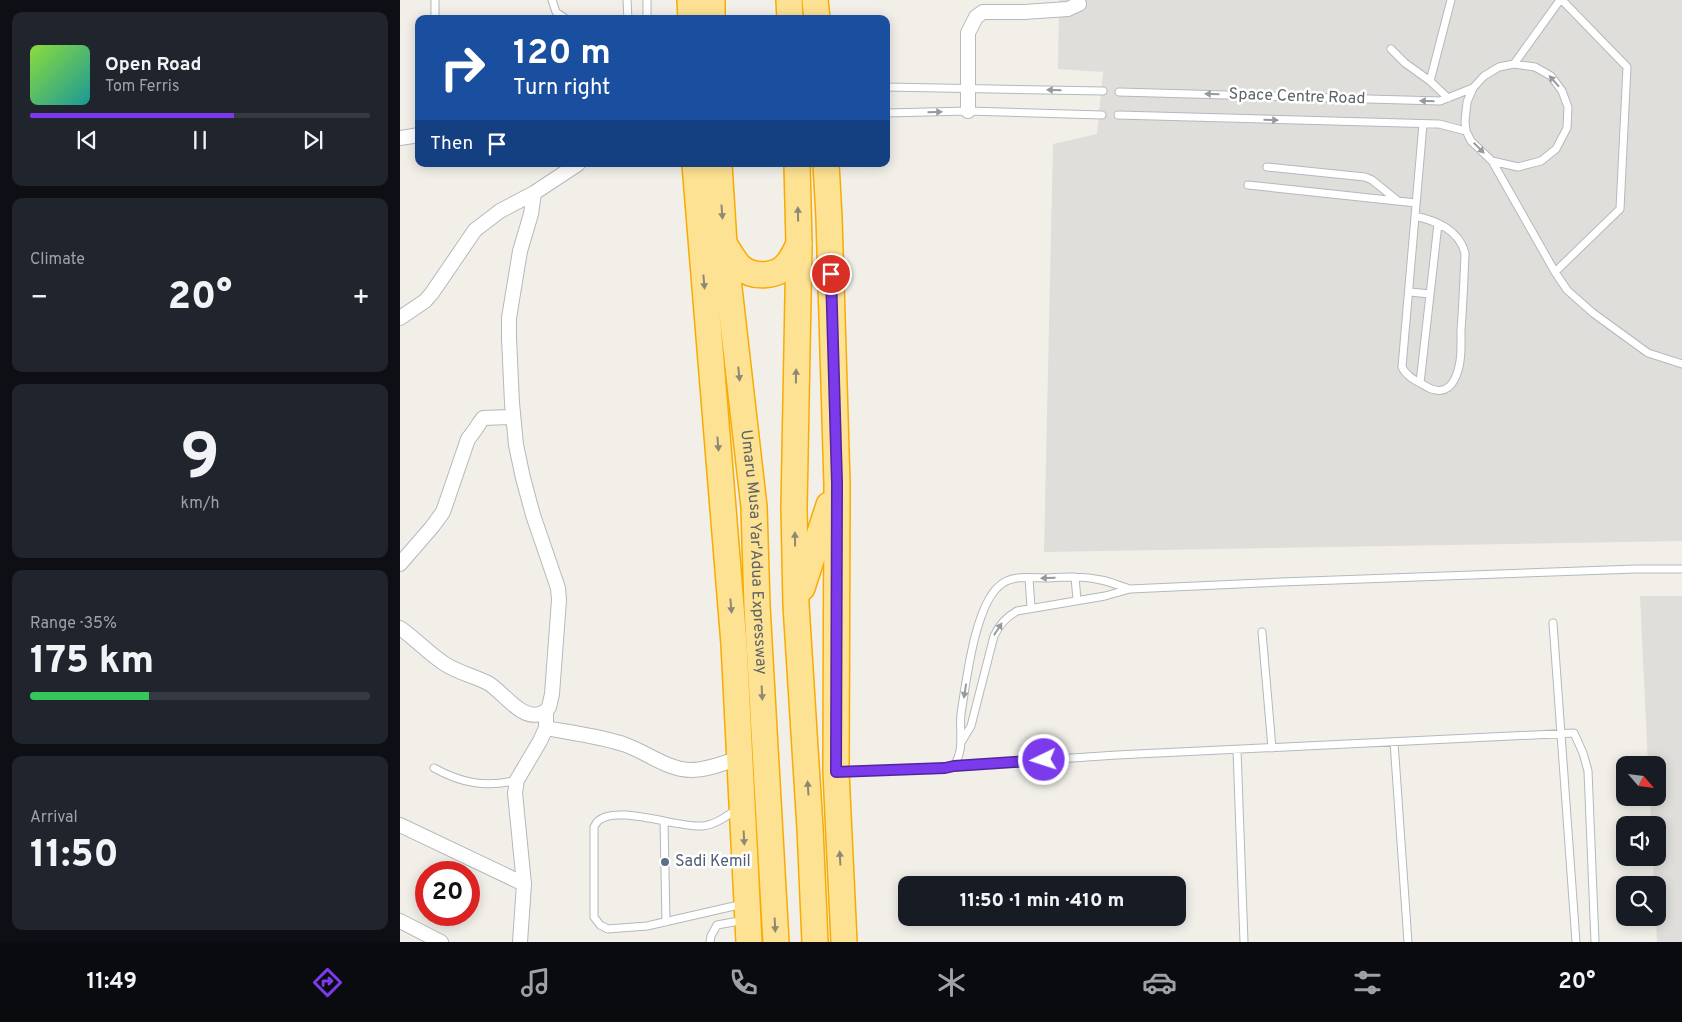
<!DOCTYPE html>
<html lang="en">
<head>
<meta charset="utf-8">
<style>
  :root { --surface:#171b24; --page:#20242c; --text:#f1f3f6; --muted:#9ea1a6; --line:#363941; --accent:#7c3aed }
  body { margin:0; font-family:Overpass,sans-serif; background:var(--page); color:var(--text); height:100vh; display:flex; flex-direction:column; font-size:19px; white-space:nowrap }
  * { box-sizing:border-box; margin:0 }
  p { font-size:16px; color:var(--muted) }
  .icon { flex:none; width:28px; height:28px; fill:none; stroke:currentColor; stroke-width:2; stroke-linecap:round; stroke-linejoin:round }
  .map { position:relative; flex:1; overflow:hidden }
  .panel { display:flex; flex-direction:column; gap:12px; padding:12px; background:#0d0f14; width:400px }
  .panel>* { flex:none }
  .hud { position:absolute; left:15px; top:15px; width:475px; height:152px; border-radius:10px; box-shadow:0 2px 12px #0003; background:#1a4fa0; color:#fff; overflow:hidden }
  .needle { width:32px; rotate:118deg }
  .fabs { position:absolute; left:1216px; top:756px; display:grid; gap:10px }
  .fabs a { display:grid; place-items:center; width:50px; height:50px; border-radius:10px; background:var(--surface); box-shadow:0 2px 12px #0003; font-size:25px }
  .speed { position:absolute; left:15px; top:861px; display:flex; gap:10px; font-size:25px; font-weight:700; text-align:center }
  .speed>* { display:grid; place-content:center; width:65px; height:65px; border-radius:50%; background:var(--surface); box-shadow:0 2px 12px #0003; line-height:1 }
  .speed .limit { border:8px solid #d22; background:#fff; color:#111 }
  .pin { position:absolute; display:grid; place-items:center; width:42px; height:42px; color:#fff; margin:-21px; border:2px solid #fff; border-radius:50%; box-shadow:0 1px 5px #0007 }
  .me { position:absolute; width:55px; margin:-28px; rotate:266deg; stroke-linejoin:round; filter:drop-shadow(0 0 4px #0008) }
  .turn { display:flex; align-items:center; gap:18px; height:105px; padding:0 15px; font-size:22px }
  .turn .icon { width:65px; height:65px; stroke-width:2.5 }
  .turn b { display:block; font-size:35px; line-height:42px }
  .then { display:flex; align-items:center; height:48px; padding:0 15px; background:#0003; gap:10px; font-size:19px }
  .big { font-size:38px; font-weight:800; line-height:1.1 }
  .panel .widget { flex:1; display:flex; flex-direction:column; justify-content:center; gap:8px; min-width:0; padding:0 18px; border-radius:10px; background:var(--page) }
  .panel .dial { align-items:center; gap:0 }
  .dial b { font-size:65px; line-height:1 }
  .song { display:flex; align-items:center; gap:15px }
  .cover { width:60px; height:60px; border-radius:8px; background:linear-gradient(135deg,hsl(90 70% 55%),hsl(180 70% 35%)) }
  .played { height:5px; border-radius:2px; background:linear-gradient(90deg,var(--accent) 60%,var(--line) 60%) }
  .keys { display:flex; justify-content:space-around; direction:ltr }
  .heat { display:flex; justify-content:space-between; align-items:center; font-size:28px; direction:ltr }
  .charge { height:8px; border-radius:4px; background:linear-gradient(90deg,#34c759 35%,var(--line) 0) }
  .trip { position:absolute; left:498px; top:876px; width:288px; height:50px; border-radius:10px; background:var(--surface); box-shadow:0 2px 12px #0003; font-weight:800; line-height:50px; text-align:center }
  .tabs { display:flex; height:80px; justify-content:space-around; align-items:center; background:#090b0e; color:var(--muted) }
  .tabs .icon { width:35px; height:35px }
  .tabs .active { color:var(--accent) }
  .tabs b { font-size:22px; color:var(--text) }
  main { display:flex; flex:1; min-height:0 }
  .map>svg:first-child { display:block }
  .industrial { fill:#e0deda }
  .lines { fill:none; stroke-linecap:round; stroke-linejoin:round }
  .lane-casing { stroke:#b5b8bc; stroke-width:9 }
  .street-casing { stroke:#b5b8bc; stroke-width:16 }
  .highway-casing { stroke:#f9ab00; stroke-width:28 }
  .lane { stroke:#fff; stroke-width:7 }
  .street { stroke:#fff; stroke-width:14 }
  .highway { stroke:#fde293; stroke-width:25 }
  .oneway { fill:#979a9d }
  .oneway2 { fill:#8e8975 }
  .route-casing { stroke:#51269a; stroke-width:12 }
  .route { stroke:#7c3aed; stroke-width:9 }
  .service-dot { fill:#5c6f8a; stroke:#fff; stroke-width:2 }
  .labels { text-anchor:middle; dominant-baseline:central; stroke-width:5; stroke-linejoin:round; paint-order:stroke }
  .street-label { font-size:16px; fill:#5f6368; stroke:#fff }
  .service-label { font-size:16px; fill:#4e5e75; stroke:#fff; text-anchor:start }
</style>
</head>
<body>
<main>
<section class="panel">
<div class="widget">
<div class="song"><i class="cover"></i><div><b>Open Road</b><p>Tom Ferris</p></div></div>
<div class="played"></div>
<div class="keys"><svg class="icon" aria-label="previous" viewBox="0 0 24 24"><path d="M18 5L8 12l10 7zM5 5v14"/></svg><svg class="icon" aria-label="pause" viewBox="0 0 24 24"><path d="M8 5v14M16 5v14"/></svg><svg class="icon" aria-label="next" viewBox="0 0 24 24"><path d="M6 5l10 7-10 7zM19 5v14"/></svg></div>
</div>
<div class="widget"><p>Climate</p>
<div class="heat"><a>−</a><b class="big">20°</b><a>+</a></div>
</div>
<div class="widget dial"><b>9</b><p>km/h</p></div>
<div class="widget"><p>Range · 35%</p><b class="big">175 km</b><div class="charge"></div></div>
<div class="widget"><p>Arrival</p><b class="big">11:50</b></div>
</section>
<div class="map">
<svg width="1282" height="942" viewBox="0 0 1282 942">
  <rect width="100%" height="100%" fill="#f1efe8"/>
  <path class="industrial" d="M659,0H1282V541L644,552L653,144L697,134L703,72L658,69Z
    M1240,596H1282V942H1257L1256,918H1258V885H1254L1253,858H1258V825H1251L1250,798H1258V765H1248Z"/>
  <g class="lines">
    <defs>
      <path id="lane" d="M35,0V19
        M152,0L156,12L166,19
        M227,0L228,19
        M247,0V19
        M991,49L1005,63L1030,81
        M1114,64L1160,0
        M486,87L703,91
        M719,92L1040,101L1073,88L1084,76L1099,67L1114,64L1135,67L1151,76L1162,91L1168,107L1167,128L1156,149L1141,161L1118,167L1092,161L1071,141L1066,131L1065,121L1067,102L1073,88
        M1048,98L1030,81L1051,0
        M486,113L568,111L702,115
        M718,115L1039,124L1066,131
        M1092,161L1155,272L1167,290L1193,313L1248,353L1282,364
        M867,167L965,177L972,180L998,201
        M848,185L1016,203
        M1015,216C1037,221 1059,230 1065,253C1064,279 1063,305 1061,330C1061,346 1062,362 1056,376C1051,389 1041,394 1029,388C1019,382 1007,378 1002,367L1023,124
        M1155,272L1220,209L1227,67L1162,0
        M1010,292L1030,294
        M1020,383L1038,224
        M675,577L677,600
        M629,578L631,607
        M1153,623L1176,942
        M862,632L872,748
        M562,741L571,726L594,636C599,625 606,617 617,611L705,596L730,589L881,582L1236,569H1282
        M994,742L1008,942
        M837,750L844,942
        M554,766L717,755L1174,733L1183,753L1188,771L1195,942
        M34,768C61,783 86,788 117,780
        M440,772L545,768L554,766C565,748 559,733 561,714C566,683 575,600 603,583C615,575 634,578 648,578C665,577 683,576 701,580C711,582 720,586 730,589
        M337,809C327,816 315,825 302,826C278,828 216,804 198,821C196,823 195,825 194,827V917L200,925L208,929L247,926L343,904
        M264,821L266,922
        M310,942L311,936L317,925L345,920"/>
      <path id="street" d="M568,111V33L576,17L583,12H624L668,9L679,4
        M0,138L19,135
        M0,318L25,301L32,293L75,230L100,211L134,193L178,164
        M0,564L32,527L43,512L68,439C74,432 78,425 83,418L113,417
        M0,628C16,639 29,654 45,664C59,673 74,676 88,683C104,692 124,726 146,711
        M146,728C172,733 200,736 226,745C246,752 268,770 291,770C307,770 324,763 339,758
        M0,825L124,884
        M0,921L41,942
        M120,942L124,884L115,793L117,780L140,741L146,728V711L149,707L152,694L159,600L158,588L133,515L123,478L116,445L112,403L109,338V318L120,251L131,214L134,193"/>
      <g id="highway">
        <path d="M290,0L291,19"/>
        <path d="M312,0V19"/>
        <path d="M389,0L390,19"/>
        <path d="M415,0L417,19"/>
        <path d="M295,164L334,644L349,942"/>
        <path id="s1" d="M319,164L324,244L354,507L357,606L376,942"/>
        <path d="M397,164L399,244L394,508L396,605L410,828L415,942"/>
        <path d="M426,164L429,217L437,484L436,772L444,942"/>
        <path d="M324,244C329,251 334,261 340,267C354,279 379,277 389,262C393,257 396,250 399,244"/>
        <path d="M402,588L429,505"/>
      </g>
    </defs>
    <use href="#lane" class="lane-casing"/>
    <use href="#street" class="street-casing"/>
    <use href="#highway" class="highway-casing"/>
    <use href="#lane" class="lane"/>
    <use href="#street" class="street"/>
    <use href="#highway" class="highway"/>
  </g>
  <defs><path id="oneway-solid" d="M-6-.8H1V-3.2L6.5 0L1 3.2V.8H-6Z" transform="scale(1.25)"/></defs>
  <g class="oneway">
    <use href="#oneway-solid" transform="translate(1154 81) rotate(-132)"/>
    <use href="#oneway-solid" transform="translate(654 90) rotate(-179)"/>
    <use href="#oneway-solid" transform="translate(812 94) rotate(-178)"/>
    <use href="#oneway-solid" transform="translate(1027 101) rotate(-178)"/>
    <use href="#oneway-solid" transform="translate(535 112) rotate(-1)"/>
    <use href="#oneway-solid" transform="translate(871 120) rotate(2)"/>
    <use href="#oneway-solid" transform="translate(1079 148) rotate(45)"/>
    <use href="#oneway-solid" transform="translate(648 578) rotate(179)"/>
    <use href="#oneway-solid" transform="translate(598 629) rotate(-57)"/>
    <use href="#oneway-solid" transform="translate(565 691) rotate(99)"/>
  </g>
  <g class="oneway2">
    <use href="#oneway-solid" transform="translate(322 212) rotate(86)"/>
    <use href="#oneway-solid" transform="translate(398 214) rotate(-91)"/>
    <use href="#oneway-solid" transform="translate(304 282) rotate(85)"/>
    <use href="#oneway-solid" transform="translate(339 374) rotate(84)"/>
    <use href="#oneway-solid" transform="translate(396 376) rotate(-89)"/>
    <use href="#oneway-solid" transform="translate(318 444) rotate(85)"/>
    <use href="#oneway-solid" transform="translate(395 539) rotate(-91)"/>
    <use href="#oneway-solid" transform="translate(331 606) rotate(85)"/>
    <use href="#oneway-solid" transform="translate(362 693) rotate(87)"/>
    <use href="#oneway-solid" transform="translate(408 788) rotate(-94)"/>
    <use href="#oneway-solid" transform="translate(344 838) rotate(87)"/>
    <use href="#oneway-solid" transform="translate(440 858) rotate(-93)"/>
    <use href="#oneway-solid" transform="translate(375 925) rotate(87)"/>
  </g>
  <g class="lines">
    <defs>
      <path id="route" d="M431,274L437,484L436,772L545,768L554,766L644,760"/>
    </defs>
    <use href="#route" class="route-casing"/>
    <use href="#route" class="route"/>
  </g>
  <circle class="service-dot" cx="265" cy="862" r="5"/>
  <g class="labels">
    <g class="street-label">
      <text transform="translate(897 97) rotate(2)">Space Centre Road</text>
      <text stroke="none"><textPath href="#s1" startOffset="390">Umaru Musa Yar'Adua Expressway</textPath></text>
    </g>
    <g class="service-label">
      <text x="275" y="862">Sadi Kemil</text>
    </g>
  </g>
</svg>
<div class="fabs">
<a><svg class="needle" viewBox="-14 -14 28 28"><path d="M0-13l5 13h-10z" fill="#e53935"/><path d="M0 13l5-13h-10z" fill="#9ea1a6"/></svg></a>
<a><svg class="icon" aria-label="sound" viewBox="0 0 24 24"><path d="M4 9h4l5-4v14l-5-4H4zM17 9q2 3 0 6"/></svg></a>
<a><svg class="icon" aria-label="search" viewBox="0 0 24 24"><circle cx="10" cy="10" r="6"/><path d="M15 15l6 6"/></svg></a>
</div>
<div class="speed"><div class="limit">20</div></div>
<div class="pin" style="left:431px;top:274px;background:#d93025"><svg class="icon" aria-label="arrive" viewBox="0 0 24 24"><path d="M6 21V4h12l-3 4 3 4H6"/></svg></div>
<svg class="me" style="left:644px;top:760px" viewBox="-20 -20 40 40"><circle r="17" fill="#7c3aed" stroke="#fff" stroke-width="3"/><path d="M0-11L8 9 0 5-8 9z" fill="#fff"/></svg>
<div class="trip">11:50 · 1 min · 410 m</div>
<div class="hud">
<div class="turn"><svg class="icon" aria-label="right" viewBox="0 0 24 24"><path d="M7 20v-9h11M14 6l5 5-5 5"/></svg><div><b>120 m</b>Turn right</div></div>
<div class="then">Then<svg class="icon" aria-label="arrive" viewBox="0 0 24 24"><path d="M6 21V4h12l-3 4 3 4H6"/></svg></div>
</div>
</div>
</main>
<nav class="tabs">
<b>11:49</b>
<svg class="icon active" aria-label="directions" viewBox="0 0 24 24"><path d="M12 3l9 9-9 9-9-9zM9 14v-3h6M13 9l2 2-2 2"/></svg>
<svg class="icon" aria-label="music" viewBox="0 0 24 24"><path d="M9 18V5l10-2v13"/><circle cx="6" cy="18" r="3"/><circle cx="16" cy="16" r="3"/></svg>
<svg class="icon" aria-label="phone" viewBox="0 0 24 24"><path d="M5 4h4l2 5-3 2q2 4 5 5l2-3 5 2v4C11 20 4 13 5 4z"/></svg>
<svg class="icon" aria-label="climate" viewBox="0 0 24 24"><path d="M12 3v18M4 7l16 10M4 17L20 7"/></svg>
<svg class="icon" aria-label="car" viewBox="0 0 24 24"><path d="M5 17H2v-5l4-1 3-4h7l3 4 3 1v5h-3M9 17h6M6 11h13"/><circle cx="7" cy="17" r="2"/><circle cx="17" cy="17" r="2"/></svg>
<svg class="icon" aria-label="filters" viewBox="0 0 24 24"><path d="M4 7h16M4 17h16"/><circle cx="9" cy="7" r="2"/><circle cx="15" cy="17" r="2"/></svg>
<b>20°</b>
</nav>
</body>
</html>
